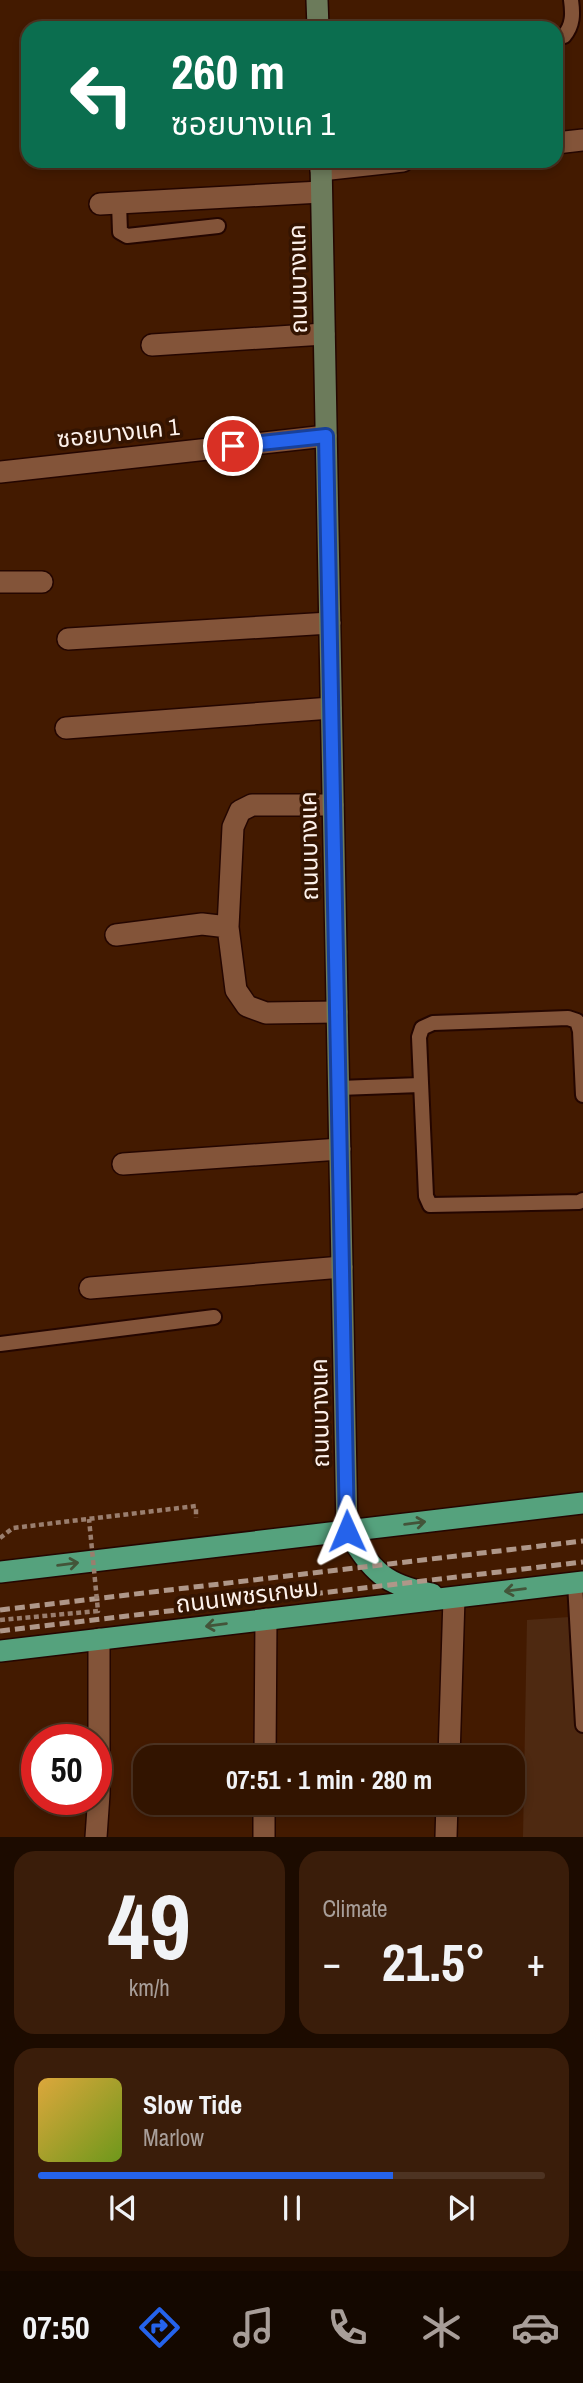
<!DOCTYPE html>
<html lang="en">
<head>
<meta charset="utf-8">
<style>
  :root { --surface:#321400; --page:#3a1d0a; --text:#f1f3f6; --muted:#a89e99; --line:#4d3322; --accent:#2563eb }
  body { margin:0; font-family:"Archivo Narrow","Noto Sans Thai",sans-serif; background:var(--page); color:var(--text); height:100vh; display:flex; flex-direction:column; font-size:26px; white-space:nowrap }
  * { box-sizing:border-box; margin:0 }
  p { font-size:23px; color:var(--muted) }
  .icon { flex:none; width:38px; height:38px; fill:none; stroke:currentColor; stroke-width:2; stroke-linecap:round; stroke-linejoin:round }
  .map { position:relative; height:1837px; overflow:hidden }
  .drawer { display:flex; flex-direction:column; gap:14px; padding:14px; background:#1c0b00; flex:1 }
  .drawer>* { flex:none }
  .guide { position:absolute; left:21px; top:21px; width:542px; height:147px; border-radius:21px; box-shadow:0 4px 10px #0003,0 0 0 2px var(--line); background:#0b6e4f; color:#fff; overflow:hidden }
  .speed { position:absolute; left:21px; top:1724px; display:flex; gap:14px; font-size:35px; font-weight:700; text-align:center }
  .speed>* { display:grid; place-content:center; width:91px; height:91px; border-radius:50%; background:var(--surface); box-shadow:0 4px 10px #0003,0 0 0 2px var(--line); line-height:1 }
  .speed .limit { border:10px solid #d22; background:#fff; color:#111 }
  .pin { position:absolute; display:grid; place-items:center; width:60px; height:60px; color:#fff; margin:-30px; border:4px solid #fff; border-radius:50%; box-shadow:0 2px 7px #0007 }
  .me { position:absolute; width:77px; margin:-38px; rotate:359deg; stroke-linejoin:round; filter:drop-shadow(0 0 5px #0008) }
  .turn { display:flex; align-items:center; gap:24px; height:147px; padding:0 35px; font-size:32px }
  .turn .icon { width:91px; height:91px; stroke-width:2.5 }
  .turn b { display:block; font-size:49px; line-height:60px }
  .big { font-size:52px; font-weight:700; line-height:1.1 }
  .drawer .widget { flex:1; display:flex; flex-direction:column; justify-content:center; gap:10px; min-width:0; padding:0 24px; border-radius:21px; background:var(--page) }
  .drawer .dial { align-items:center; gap:0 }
  .dial b { font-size:91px; line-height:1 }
  .song { display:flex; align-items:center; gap:21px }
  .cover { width:84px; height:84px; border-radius:10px; background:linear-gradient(135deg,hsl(40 70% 55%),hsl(80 70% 35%)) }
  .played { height:7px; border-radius:4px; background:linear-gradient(90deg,var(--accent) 70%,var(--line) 70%) }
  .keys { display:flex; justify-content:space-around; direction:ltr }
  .heat { display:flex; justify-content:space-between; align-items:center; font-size:38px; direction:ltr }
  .drawer .tiles { flex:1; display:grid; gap:14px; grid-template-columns:1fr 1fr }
  .widget:last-child { grid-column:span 2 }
  .trip { position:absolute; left:133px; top:1745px; width:392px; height:70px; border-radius:21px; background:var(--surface); box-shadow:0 4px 10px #0003,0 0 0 2px var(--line); font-weight:700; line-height:70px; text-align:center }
  .tabs { display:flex; height:112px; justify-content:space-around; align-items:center; background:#140800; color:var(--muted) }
  .tabs .icon { width:49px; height:49px }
  .tabs .active { color:var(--accent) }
  .tabs b { font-size:32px; color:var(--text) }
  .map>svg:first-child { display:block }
  .built { fill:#4e2911 }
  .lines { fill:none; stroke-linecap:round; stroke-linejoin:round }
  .lane-casing { stroke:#240600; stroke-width:18 }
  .street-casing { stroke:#240600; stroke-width:24 }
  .secondary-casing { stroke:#240600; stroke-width:24 }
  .primary-casing { stroke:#240600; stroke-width:24 }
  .path { stroke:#9a7e6e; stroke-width:4.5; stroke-dasharray:5 3.5; stroke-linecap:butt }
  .lane { stroke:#835439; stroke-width:14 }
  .street { stroke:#835439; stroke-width:21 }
  .secondary { stroke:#6c7b5b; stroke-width:21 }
  .primary { stroke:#55a27d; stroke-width:21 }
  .rail { stroke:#af9789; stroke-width:5; stroke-dasharray:10 5; stroke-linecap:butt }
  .path-bridge { stroke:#9a7e6e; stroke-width:4.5; stroke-dasharray:5 3.5; stroke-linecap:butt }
  .oneway { stroke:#435439 }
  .route-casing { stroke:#184099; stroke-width:18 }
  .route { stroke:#2563eb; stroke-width:12 }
  .labels { text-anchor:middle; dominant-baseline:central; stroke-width:7; stroke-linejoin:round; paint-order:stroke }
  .street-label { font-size:24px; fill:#fdf1eb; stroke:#341401 }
</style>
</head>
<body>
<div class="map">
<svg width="583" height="1837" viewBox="0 0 583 1837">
  <rect width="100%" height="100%" fill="#431a00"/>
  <path class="built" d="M583,1616V1837H523L527,1620Z"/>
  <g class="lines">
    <defs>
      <path id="lane" d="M556,38L564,36C573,25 573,14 571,0
        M119,203L120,232L127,236L218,226
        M339,1088L420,1085
        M583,1095L580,1031L577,1021L568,1018L433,1023L422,1028L419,1037L426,1196L430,1205L579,1202L583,1200
        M0,1344L214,1317
        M575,1583L583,1725"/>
      <path id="street" d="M556,143L583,140
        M321,170L403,161
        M100,204L321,192
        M152,345L324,334
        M0,472L326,436
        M0,582H42
        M68,639L330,623
        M66,728L331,708
        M333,805H252L240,811L233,827L228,927L236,990L247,1006L266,1013L337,1012
        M116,935L202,924L228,927
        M123,1164L340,1149
        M90,1288L342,1267
        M265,1757L266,1619
        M449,1757L454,1598
        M96,1837L99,1794V1639
        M264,1837V1802
        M446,1837L447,1802"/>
      <path id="secondary" d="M317,0L318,28
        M321,161L347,1531"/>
      <path id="primary" d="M347,1531C373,1571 383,1585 432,1594
        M0,1572L583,1503
        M0,1651L583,1582"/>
    </defs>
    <use href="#lane" class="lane-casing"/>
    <use href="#street" class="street-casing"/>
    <use href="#secondary" class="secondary-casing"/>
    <use href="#primary" class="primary-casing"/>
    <path class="path" d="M0,1538L13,1528L196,1506V1518"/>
    <use href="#lane" class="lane"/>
    <use href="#street" class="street"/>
    <use href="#secondary" class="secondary"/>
    <use href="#primary" class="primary"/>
    <path class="rail" d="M0,1610L583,1541
      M0,1631L583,1562"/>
    <path class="path-bridge" d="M0,1620L98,1611L89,1519"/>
  </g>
  <defs><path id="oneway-shaft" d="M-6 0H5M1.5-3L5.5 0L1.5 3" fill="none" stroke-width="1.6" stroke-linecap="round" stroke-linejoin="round" transform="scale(1.75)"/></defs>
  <g class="oneway">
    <use href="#oneway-shaft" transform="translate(415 1523) rotate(-7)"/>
    <use href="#oneway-shaft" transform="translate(68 1564) rotate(-7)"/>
    <use href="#oneway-shaft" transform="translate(515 1590) rotate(173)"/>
    <use href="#oneway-shaft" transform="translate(216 1625) rotate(173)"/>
  </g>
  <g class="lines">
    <defs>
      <path id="route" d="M233,446L326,436L347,1531"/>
    </defs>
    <use href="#route" class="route-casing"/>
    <use href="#route" class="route"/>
  </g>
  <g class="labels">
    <g class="street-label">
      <text transform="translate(297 279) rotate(-91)">ถนนบางแค</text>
      <text transform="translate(118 432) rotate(-6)">ซอยบางแค 1</text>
      <text transform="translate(308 846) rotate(-91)">ถนนบางแค</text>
      <text transform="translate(319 1413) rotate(-91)">ถนนบางแค</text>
      <text transform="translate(247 1595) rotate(-7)">ถนนเพชรเกษม</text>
    </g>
  </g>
</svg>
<div class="speed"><div class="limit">50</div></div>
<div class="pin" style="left:233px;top:446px;background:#d93025"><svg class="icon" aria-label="arrive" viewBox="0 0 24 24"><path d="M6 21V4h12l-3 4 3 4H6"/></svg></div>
<svg class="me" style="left:347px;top:1531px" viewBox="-20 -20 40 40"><path d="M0-17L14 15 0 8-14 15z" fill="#2563eb" stroke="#fff" stroke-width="4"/></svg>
<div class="trip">07:51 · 1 min · 280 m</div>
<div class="guide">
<div class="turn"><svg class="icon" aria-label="left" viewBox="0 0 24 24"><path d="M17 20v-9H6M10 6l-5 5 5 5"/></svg><div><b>260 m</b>ซอยบางแค 1</div></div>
</div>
</div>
<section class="drawer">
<div class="tiles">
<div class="widget dial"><b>49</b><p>km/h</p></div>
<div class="widget"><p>Climate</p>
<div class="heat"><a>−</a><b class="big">21.5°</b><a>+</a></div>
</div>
<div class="widget">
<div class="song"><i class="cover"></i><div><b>Slow Tide</b><p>Marlow</p></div></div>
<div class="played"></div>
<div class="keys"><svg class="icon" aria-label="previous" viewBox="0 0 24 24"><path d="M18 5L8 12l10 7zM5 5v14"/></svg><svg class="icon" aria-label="pause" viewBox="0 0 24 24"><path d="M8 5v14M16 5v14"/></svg><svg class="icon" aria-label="next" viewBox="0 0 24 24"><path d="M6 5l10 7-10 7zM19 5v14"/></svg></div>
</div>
</div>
</section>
<nav class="tabs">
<b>07:50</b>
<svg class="icon active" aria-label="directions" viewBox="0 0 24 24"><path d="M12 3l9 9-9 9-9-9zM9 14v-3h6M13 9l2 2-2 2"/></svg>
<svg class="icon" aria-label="music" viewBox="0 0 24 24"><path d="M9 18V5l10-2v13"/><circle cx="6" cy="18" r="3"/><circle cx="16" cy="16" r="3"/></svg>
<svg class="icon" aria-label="phone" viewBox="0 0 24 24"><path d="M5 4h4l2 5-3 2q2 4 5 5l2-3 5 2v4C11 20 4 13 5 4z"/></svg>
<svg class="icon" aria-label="climate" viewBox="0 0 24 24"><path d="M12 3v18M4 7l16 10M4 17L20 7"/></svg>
<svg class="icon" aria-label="car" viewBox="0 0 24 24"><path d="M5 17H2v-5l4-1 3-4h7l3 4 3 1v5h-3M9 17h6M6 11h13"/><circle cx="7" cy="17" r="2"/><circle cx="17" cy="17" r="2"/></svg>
</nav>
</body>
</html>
